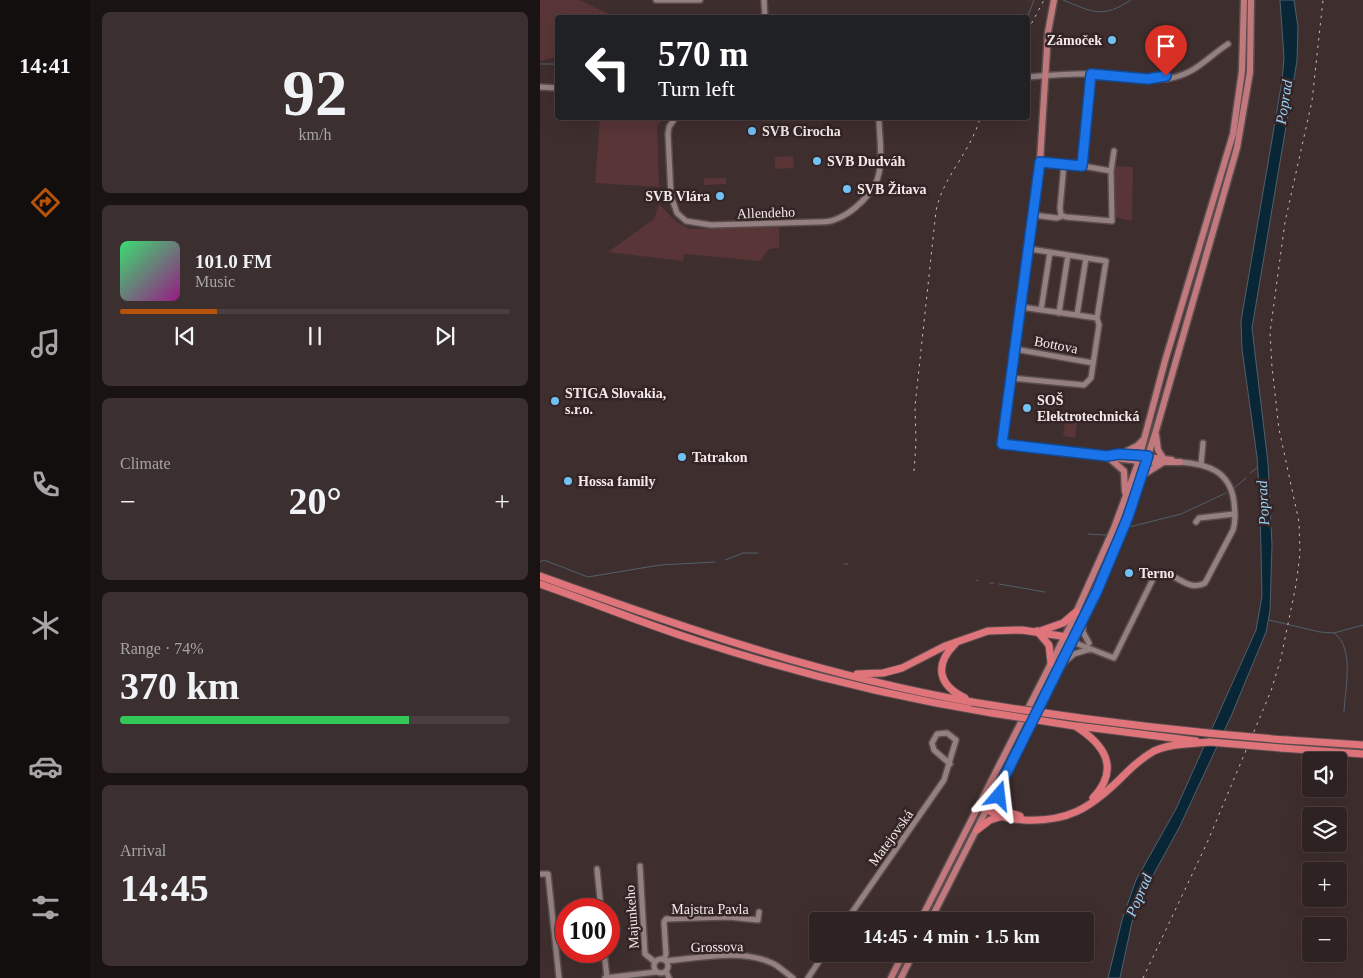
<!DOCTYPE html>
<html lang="en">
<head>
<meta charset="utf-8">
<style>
  :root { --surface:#2f2222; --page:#3b2f2f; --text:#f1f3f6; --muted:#a7a4a5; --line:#4a3f40; --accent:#b45309 }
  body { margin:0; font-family:Georgia,serif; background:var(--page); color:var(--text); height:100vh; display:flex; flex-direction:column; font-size:19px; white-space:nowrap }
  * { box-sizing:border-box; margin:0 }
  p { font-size:16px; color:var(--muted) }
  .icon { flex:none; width:28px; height:28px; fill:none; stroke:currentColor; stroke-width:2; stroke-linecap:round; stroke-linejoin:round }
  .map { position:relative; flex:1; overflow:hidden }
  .panel { display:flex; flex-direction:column; gap:12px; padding:12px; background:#1a1313; width:450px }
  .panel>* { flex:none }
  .top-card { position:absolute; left:15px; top:15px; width:475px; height:105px; border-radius:5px; box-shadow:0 5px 20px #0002,0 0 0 1px var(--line); background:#202124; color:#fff; overflow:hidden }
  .controls { position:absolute; left:762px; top:752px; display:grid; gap:10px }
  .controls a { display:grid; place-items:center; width:45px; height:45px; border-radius:5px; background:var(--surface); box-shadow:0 5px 20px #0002,0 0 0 1px var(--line); font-size:25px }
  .speed { position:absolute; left:15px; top:898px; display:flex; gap:10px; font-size:25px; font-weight:700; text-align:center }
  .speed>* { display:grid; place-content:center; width:65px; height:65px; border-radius:50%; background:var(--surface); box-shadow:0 5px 20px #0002,0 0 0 1px var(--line); line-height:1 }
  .speed .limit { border:8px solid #d22; background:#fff; color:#111 }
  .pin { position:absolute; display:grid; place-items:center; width:42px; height:42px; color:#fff; margin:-51px -21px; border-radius:50% 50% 50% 0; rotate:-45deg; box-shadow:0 0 5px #0007 }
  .pin .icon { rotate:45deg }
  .me { position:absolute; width:55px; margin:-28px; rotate:17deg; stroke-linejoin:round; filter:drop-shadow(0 0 4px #0008) }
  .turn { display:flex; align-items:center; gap:18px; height:105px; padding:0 20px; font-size:22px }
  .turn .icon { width:65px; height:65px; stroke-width:2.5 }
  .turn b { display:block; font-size:35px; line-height:42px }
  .big { font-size:38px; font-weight:600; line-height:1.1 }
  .panel .widget { flex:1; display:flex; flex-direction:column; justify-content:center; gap:8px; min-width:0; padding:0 18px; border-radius:8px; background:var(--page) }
  .panel .dial { align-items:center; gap:0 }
  .dial b { font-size:65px; line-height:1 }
  .song { display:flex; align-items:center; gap:15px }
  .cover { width:60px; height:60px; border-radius:8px; background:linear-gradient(135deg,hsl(140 70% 55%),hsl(310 70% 35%)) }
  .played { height:5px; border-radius:2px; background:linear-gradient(90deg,var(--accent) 25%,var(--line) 25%) }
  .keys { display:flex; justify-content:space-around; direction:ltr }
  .heat { display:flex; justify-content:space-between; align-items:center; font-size:28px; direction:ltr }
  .charge { height:8px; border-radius:4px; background:linear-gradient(90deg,#34c759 74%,var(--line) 0) }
  .trip { position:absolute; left:269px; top:912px; width:285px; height:50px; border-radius:5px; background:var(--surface); box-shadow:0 5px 20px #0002,0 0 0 1px var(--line); font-weight:600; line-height:50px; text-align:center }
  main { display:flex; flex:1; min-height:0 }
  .tab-bar { display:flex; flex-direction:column; width:90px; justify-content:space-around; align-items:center; background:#130e0e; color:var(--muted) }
  .tab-bar .icon { width:35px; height:35px }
  .tab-bar .on { color:var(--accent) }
  .tab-bar b { font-size:22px; color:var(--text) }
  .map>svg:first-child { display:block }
  .green { fill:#593537 }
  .water { fill:#092637; stroke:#50606c }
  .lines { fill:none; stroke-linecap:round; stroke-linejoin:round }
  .stream { stroke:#50606c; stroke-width:1 }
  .minor-casing { stroke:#5b4d4e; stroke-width:8 }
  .major-casing { stroke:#5b4d4e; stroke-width:9 }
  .highway-casing { stroke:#5b4d4e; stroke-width:9 }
  .minor { stroke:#948080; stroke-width:5 }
  .major { stroke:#c2797d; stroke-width:6 }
  .highway { stroke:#e0747b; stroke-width:7 }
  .rail { stroke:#c8bcbc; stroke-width:1; stroke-dasharray:2.5 5; stroke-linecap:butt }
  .highway-bridge-casing { stroke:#5b4d4e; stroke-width:9; stroke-linecap:butt }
  .highway-bridge { stroke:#e0747b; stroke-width:7 }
  .route-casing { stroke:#114b97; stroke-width:12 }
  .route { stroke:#1a73e8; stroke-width:9 }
  .poi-dot { fill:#71c1f5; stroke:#342425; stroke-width:2 }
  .labels { text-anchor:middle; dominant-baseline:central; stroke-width:5; stroke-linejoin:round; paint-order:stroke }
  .poi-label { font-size:14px; font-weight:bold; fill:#f4e9e9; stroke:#342425; text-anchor:start }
  .street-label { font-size:14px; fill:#f4e9e9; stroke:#342425 }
  .water-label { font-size:15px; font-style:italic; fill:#97d5fe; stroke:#342425 }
</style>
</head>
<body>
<main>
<nav class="tab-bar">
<b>14:41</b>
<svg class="icon on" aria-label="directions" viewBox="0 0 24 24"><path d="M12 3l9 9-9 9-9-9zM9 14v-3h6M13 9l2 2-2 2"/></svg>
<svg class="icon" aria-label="music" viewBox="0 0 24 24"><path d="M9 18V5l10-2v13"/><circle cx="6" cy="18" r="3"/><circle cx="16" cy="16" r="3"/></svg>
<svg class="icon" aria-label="phone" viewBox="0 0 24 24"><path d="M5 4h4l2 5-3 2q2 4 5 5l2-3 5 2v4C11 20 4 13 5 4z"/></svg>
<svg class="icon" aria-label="climate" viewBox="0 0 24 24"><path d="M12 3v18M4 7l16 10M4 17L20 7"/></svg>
<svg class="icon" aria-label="car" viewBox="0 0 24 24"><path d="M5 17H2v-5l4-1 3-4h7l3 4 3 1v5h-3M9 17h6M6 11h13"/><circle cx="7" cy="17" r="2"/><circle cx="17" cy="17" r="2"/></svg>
<svg class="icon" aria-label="filters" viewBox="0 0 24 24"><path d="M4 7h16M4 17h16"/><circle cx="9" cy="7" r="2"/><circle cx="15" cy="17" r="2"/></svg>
</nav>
<section class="panel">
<div class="widget dial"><b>92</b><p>km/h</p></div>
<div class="widget">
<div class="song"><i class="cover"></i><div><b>101.0 FM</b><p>Music</p></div></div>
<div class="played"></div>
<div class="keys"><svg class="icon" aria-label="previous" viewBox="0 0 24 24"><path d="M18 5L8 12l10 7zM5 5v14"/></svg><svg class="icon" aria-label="pause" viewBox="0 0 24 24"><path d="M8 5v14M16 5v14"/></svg><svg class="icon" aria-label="next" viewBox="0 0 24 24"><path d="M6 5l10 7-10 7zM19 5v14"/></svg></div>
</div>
<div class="widget"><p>Climate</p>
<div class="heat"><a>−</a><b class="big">20°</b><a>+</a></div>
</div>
<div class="widget"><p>Range · 74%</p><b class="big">370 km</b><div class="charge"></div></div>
<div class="widget"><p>Arrival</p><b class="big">14:45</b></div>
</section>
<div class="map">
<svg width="823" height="978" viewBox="0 0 823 978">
  <rect width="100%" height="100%" fill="#3f2e2e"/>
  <path class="green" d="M0,0H39L76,17L18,18L17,57L0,61Z
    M60,118H124L117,125L119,187L55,183Z
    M253,156L254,168L235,169V157Z
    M575,166L593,167L592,221L575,217Z
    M164,178H186V184L164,185Z
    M119,204L135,221L150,229L239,226V248L229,249L220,261L144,254L143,261L68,252L114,219Z
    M526,415L538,417L535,438L523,436Z"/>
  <path class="water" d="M740,0H754L758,27L757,61L712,328L728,463L732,545L730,611L726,632L692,714L640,826L599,901L592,922L580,978H568L582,920L596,880L636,809L716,630L722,596L720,504L717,457L702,349L701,321L742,81L744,58Z"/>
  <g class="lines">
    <path class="stream" d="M523,0C553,12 562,19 591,0
      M399,18L409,15L420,18
      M487,18L494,0
      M0,64H18
      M710,473L717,468
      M694,488L706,478
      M589,527L641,514L686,493
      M548,534L566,535
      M185,560L203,553H218
      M0,562L4,560L48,577L120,565L175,562
      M304,564H308
      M436,580L438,581
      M450,583H454
      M459,584L505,592
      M729,620L780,632L794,633L823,625
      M794,633C815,647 805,689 804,712"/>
    <defs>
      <path id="minor" d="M116,0H160
        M224,0L225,18
        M488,77C512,75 536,73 561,74C583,75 604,83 626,76
        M626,79C655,75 665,59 688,44
        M0,87L18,88
        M135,118L129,127L128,134L131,196L137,213L146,221L171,225L278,222C283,222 289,222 294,220C312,214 336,192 339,173C343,155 339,135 339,118
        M500,161L543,166
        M524,164L520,208L521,215L526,217L572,221L571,171L543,166L551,74
        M571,171L574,151
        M493,215L517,218L523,216
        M481,307L557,318
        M501,310L510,252
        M519,313L528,255
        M537,315L546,258
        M475,349L553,363
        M471,378L544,385L551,378L559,325L557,318L566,261L490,249
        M661,464L663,443
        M656,522L659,518L694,514
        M543,620V632L549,643
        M534,638L538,644L574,658L615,575C632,566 646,594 665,583L693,530C696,521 695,512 694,502C690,471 668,464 640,462
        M521,665L534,654L550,649
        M100,866L105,954L115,962
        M57,869L61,909
        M0,874H8L19,978
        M306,921L404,780L416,740L407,733L397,734L392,743L394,750L410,764
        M64,951L67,978
        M114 966a7 7 0 1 1 14 0a7 7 0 1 1-14 0Z
        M124,960L126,954L124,922L126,919L188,917L218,920L219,912
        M126,961C159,958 203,948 234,964C241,968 247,974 253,978
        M126,971L129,978
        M65,978L116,972
        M268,978L284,954"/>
      <path id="major" d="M514,0L508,32L500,161L462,444L607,462H640
        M616,435L618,450L623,458
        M585,452L597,446L603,440
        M579,454L632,460
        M568,457L584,471L585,492
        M603,475L622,463
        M380,921L530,626L574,528L597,466L625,361L693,134L702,71L704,0
        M390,921L543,619L588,517L615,434L697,148L710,72L711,0
        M351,978L363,954
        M361,978L373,954"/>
      <path id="highway" d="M0,576C141,627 283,676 432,702
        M0,584C54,603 107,625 161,642C256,673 354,697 452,713
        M497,631L509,645L511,663
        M500,631L523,623L536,612
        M415,644C394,665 398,685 425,698
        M317,674L343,673L362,668L405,646L448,631L482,630L534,638
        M535,726C564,744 581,768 553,798
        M538,726L656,741
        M747,740L823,745
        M741,748L823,754
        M461,784V803L470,812
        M440,803C452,816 467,819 484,820C527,822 549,809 579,780C590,769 600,759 614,751C631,743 652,744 670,742
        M440,803L480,816
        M437,830L450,820L460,817"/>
    </defs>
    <use href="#minor" class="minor-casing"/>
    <use href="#major" class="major-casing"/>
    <use href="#highway" class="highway-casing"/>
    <use href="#minor" class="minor"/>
    <use href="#major" class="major"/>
    <use href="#highway" class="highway"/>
    <path class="rail" d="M488,30L504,0
      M374,471L376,442L375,406L396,211C403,176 431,152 440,118
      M603,978L667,843L731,691L741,658L756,585L760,554L759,522L739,429L732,367L730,333L745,222L772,101L783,0"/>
    <defs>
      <path id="highway-bridge" d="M432,702C537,719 641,732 747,740
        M452,713L535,726
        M670,742L741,748"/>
    </defs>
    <use href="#highway-bridge" class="highway-bridge-casing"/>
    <use href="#highway-bridge" class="highway-bridge"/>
  </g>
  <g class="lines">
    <defs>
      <path id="route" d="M459,796L461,784L557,591L588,517L608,456L579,454L567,456L462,444L500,162L542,166L551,74L608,79L626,76"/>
    </defs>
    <use href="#route" class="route-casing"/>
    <use href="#route" class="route"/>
  </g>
  <g class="poi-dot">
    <circle cx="572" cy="40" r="5"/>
    <circle cx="212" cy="131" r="5"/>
    <circle cx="277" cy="161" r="5"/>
    <circle cx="307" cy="189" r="5"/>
    <circle cx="180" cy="196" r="5"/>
    <circle cx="15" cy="401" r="5"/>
    <circle cx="487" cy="408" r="5"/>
    <circle cx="142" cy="457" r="5"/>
    <circle cx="28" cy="481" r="5"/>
    <circle cx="589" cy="573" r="5"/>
  </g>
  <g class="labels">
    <g class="poi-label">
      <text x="562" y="40" text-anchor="end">Zámoček</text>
      <text x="222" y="131">SVB Cirocha</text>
      <text x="287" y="161">SVB Dudváh</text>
      <text x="317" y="189">SVB Žitava</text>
      <text x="170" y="196" text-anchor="end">SVB Vlára</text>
      <text x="25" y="393">STIGA Slovakia,<tspan x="25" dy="16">s.r.o.</tspan></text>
      <text x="497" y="400">SOŠ<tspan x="497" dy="16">Elektrotechnická</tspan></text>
      <text x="152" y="457">Tatrakon</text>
      <text x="38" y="481">Hossa family</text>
      <text x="599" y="573">Terno</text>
    </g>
    <g class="street-label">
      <text transform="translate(226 213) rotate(-2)">Allendeho</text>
      <text transform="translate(516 345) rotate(11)">Bottova</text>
      <text transform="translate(351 838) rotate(-54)">Matejovská</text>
      <text x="170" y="909">Majstra Pavla</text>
      <text transform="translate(92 917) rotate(-94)">Majunkeho</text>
      <text transform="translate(177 947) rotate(-1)">Grossova</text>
    </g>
    <g class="water-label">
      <text transform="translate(744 102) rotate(-81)">Poprad</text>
      <text transform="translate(723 503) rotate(-93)">Poprad</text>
      <text transform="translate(599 895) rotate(-67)">Poprad</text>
    </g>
  </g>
</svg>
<div class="controls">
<a><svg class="icon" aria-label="sound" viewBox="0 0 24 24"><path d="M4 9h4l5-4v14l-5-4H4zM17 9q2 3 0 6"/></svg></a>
<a><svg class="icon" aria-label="layers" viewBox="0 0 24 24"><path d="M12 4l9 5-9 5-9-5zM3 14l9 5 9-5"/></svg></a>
<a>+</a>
<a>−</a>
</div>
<div class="speed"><div class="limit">100</div></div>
<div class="pin" style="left:626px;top:76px;background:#d93025"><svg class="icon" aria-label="arrive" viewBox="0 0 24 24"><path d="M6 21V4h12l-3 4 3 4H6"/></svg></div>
<svg class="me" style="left:459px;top:796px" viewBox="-20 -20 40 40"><path d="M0-17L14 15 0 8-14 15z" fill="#1a73e8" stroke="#fff" stroke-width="4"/></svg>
<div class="trip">14:45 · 4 min · 1.5 km</div>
<div class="top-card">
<div class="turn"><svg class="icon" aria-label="left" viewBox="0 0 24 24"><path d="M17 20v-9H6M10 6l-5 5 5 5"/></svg><div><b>570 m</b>Turn left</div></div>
</div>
</div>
</main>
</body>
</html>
